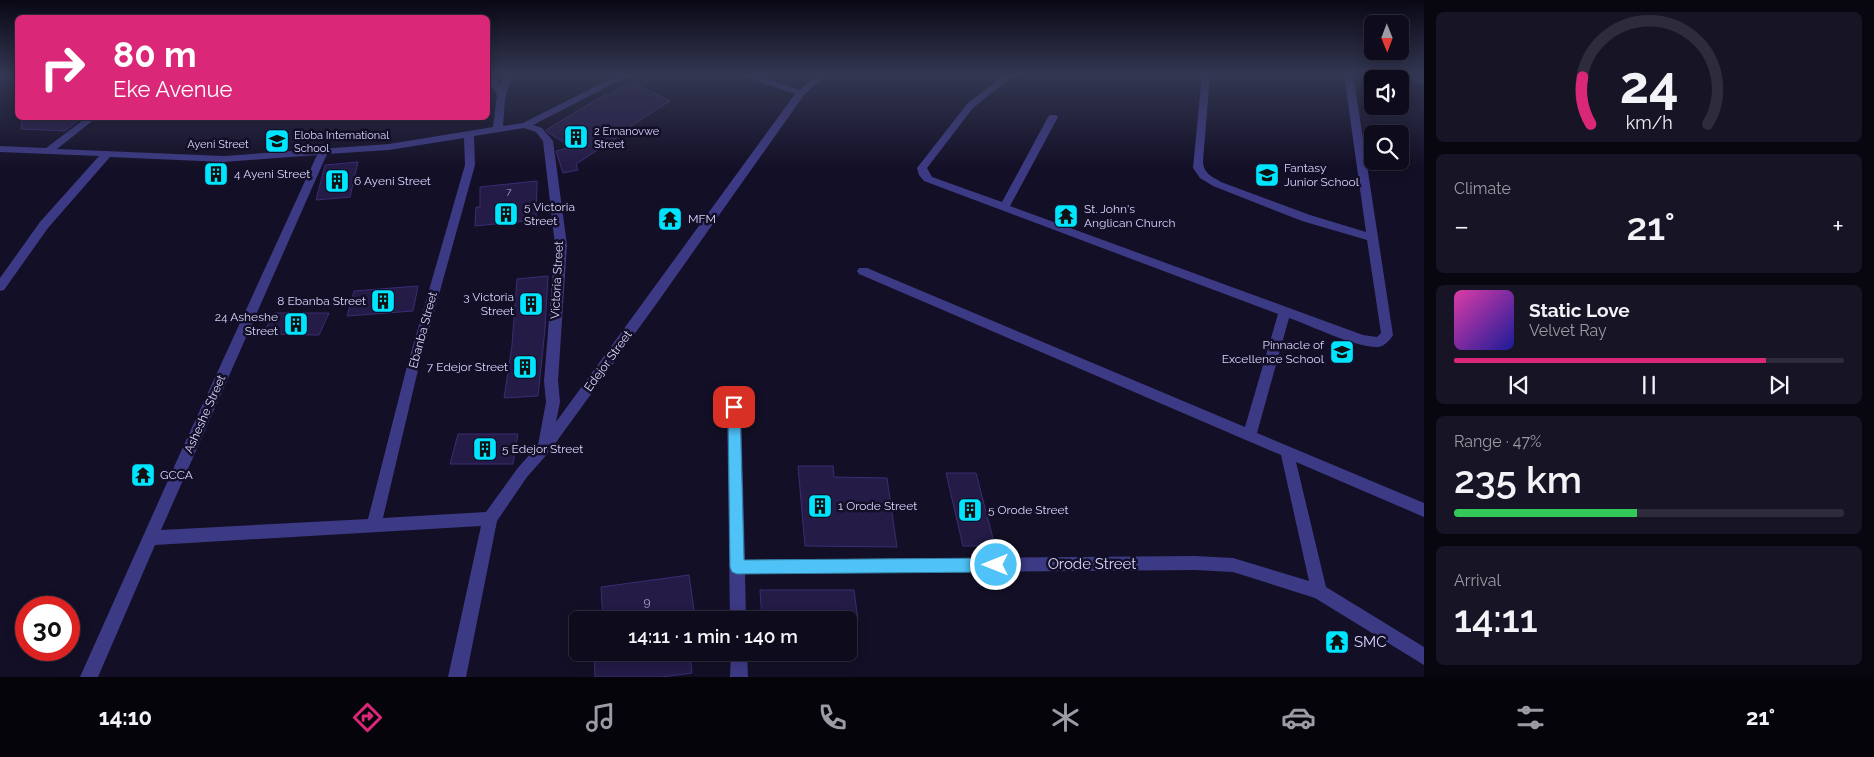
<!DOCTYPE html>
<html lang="en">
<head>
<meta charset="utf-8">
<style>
  :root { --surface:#0e0b1c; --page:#171425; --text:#f1f3f6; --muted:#9b9ba3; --line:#2e2b3b; --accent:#db2777 }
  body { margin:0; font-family:Raleway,sans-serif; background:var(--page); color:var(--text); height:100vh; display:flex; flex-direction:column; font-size:19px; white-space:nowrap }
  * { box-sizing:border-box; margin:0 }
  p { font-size:16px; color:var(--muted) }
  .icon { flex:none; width:28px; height:28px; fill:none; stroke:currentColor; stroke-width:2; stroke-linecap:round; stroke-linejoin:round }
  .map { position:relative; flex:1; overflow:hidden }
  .details { display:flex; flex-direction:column; gap:12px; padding:12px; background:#08060f; width:450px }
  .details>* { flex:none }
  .guide { position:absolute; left:15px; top:15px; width:475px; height:105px; border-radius:8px; box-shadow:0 2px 12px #0003,0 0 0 1px var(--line); background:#db2777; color:#fff; overflow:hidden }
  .needle { width:32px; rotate:179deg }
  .controls { position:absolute; left:1364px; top:15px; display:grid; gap:10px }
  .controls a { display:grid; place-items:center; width:45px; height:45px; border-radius:8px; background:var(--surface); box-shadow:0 2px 12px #0003,0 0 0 1px var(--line); font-size:25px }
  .speed { position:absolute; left:15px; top:596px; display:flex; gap:10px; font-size:25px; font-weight:700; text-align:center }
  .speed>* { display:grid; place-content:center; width:65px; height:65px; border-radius:50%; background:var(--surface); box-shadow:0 2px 12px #0003,0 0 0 1px var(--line); line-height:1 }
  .speed .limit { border:8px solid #d22; background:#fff; color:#111 }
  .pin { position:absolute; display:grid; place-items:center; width:42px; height:42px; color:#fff; margin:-21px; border-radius:10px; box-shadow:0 2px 8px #0006 }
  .me { position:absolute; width:55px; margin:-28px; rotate:270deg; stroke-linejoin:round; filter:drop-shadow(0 0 4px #0008) }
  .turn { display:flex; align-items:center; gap:18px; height:105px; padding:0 15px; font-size:22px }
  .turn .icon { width:65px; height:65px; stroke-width:2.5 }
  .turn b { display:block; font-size:35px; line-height:42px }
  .big { font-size:38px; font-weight:600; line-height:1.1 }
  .details .widget { flex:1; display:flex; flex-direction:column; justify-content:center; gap:8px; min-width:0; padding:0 18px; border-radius:8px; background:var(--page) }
  .details .dial { align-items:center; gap:0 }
  .dial svg { height:130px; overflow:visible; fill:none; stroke:var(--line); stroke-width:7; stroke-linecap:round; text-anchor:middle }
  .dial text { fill:var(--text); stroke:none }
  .song { display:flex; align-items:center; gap:15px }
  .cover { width:60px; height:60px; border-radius:8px; background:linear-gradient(135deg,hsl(320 70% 55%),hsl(240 70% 35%)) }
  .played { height:5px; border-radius:2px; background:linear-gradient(90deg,var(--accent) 80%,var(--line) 80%) }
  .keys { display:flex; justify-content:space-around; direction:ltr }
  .heat { display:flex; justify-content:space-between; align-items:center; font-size:28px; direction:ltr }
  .charge { height:8px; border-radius:4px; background:linear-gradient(90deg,#34c759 47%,var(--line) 0) }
  .trip { position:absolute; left:569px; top:611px; width:288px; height:50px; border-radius:8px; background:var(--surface); box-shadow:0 2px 12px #0003,0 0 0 1px var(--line); font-weight:600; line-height:50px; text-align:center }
  .menu { display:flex; height:80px; justify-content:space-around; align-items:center; background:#06040b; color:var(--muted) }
  .menu .icon { width:35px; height:35px }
  .menu .current { color:var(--accent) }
  .menu b { font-size:22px; color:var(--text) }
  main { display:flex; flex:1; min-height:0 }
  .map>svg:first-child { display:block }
  .building { fill:#241b47; stroke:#3b2d73 }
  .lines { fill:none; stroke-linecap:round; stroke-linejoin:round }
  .minor { fill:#3d3a85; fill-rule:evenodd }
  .route { fill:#4fc3f7; stroke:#337fa1 }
  .labels { text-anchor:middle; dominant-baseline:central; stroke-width:5; stroke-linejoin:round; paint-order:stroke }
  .number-label { font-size:10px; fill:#aca6d1 }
  .far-poi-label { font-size:11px; fill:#d9d4ff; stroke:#130f26; text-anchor:start }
  .far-street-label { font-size:11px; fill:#d9d4ff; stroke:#130f26 }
  .poi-label { font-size:12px; fill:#d9d4ff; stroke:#130f26; text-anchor:start }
  .street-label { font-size:12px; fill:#d9d4ff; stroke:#130f26 }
  .near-number-label { font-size:12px; fill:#aca6d1 }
  .near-street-label { font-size:15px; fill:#d9d4ff; stroke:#130f26 }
  .near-poi-label { font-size:15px; fill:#d9d4ff; stroke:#130f26; text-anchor:start }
</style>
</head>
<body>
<main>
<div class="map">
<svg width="1424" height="677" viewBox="0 0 1424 677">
  <rect width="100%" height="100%" fill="#130f26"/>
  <path class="building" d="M632,82L670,101L628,128L630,129L576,164L578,170L563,173L556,151L572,147L550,134L546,130L606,94L609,95Z
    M22,118H81L65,131L21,129Z
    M358,162L350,197L316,200L325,165Z
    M537,181L536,220L475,226L476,207H480V187Z
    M548,276L545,329L538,396L504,398L512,345L517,279Z
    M418,286L413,311L347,316L354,291Z
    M274,313H329L319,335L263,334Z
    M458,434H518L513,464H450Z
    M798,466H833L834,477L887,478L897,547L805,546Z
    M946,473H976L995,546H963Z
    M689,575L695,617L671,620H603L601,587Z
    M760,590H854L858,620H762Z
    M594,652H690L692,673L662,677H595Z"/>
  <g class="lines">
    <path class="minor" d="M488,74H493L500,86C504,76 513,74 522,74L509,84L505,100L503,126L523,123L620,74H632L533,125L542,128L553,141L567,245L558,381L560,402L556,422L795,94L737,74H752L800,90L817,74H827L804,95L657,303L549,452L527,477L497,521L466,677H448L481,526L155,545L98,677H80L183,447L317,155L224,162L110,157L48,228L4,290L0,291V278L40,222L99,156L0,152V146L46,148L86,118H96L57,149L224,156L389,144L493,127L497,95L488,80ZM524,128L536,132L543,141L555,245L544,381L546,402L538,445L517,469L486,512L383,518L418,370L475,165L474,136ZM464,138L465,165L406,370L368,519L161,530L327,154L389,150Z
      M1005,74H1015L973,108L927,168L932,177L1002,202L1048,117L1050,115H1056L1058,117L1010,206L1363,335L1377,337L1381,333L1367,240L1302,221L1213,186L1200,178L1193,168L1202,74H1210L1203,161C1203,173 1211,176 1221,182L1310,215L1366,232L1344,74H1353L1393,335C1390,340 1385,346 1378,347C1356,348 1312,326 1289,318L1257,433L1424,503V517L1296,462L1326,587L1424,647V665L1315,598L1233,572L1195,570L745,574L746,620H730L727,407L729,403L734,402L739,403L741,407L745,560L1195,556L1233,558L1309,581L1281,455L859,274L857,271L859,268H867L1245,427L1278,314L924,181L919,175L917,168L967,104Z
      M1388,74H1406L1424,78V84Z
      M731,652H747L748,677H730Z"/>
  </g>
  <linearGradient id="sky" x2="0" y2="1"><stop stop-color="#0a0815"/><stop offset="0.44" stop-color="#333752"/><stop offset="1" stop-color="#333752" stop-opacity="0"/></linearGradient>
  <rect width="1424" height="169" fill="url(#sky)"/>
  <path class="route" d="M734,402L739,403L740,407L744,560L996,558L1001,560L1003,565L1001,570L996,572L737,574L732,572L730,567L728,407L730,403Z"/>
  <defs>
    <symbol id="building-square" viewBox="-11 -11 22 22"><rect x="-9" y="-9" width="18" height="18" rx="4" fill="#00e5ff" stroke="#130f26"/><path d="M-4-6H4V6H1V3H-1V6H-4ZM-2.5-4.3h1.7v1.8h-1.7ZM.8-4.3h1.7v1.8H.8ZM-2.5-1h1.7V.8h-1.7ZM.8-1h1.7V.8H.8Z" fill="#111"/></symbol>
    <symbol id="school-square" viewBox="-11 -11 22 22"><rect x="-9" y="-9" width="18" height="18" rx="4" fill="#00e5ff" stroke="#130f26"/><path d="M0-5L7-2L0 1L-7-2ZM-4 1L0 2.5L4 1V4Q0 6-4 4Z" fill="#111"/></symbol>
    <symbol id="temple-square" viewBox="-11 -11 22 22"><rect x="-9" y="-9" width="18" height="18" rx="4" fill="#00e5ff" stroke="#130f26"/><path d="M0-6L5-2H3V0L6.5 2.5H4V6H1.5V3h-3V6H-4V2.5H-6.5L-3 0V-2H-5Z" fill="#111"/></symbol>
  </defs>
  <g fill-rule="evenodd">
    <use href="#building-square" x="562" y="123" width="28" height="28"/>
    <use href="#school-square" x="263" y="127" width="28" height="28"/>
    <use href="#building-square" x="202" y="160" width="28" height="28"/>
    <use href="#school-square" x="1253" y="161" width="28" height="28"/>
    <use href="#building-square" x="323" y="167" width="28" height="28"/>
    <use href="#building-square" x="492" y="200" width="28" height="28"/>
    <use href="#temple-square" x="1052" y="202" width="28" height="28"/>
    <use href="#temple-square" x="656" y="205" width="28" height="28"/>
    <use href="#building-square" x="369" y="287" width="28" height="28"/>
    <use href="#building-square" x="517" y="290" width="28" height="28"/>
    <use href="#building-square" x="282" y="310" width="28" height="28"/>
    <use href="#school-square" x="1328" y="338" width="28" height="28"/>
    <use href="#building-square" x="511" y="353" width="28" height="28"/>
    <use href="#building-square" x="471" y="435" width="28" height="28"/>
    <use href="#temple-square" x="129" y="461" width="28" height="28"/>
    <use href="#building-square" x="806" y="492" width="28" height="28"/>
    <use href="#building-square" x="956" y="496" width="28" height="28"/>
    <use href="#temple-square" x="1323" y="628" width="28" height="28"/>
  </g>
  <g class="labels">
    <g class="number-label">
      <text x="509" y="191">7</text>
    </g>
    <g class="far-poi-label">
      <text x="594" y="131">2 Emanovwe<tspan x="594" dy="13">Street</tspan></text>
      <text x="294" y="135">Eloba International<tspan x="294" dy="13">School</tspan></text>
    </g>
    <g class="far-street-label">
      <text x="218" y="144">Ayeni Street</text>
    </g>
    <g class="poi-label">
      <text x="1284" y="168">Fantasy<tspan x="1284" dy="14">Junior School</tspan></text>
      <text x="234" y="174">4 Ayeni Street</text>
      <text x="354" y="181">6 Ayeni Street</text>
      <text x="524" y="207">5 Victoria<tspan x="524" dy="14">Street</tspan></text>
      <text x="1084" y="209">St. John's<tspan x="1084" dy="14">Anglican Church</tspan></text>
      <text x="688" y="219">MFM</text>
      <text x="514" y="297" text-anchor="end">3 Victoria<tspan x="514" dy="14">Street</tspan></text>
      <text x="366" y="301" text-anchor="end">8 Ebanba Street</text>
      <text x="278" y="317" text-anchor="end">24 Asheshe<tspan x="278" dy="14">Street</tspan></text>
      <text x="1324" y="345" text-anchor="end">Pinnacle of<tspan x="1324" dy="14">Excellence School</tspan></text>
      <text x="508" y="367" text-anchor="end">7 Edejor Street</text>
      <text x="502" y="449">5 Edejor Street</text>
      <text x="160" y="475">GCCA</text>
      <text x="838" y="506">1 Orode Street</text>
      <text x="988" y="510">5 Orode Street</text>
    </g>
    <g class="street-label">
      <text transform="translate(557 280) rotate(-87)">Victoria Street</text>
      <text transform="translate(423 330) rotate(-75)">Ebanba Street</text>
      <text transform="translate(608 361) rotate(-54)">Edejor Street</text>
      <text transform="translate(205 414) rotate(-66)">Asheshe Street</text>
    </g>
    <g class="near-number-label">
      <text x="647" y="602">9</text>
    </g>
    <g class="near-street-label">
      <text x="1092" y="564">Orode Street</text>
    </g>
    <g class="near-poi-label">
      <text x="1354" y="642">SMC</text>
    </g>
  </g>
</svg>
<div class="controls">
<a><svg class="needle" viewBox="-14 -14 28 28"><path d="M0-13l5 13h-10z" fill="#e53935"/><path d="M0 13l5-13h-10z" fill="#9b9ba3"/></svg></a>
<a><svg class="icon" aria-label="sound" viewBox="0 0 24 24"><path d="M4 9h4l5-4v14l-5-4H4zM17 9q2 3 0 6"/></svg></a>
<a><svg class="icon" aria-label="search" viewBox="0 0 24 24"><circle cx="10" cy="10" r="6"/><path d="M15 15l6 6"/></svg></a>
</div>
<div class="speed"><div class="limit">30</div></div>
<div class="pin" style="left:734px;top:407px;background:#d93025"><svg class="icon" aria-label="arrive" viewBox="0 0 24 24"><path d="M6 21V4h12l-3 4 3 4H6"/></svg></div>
<svg class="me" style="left:996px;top:565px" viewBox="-20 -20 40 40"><circle r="17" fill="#4fc3f7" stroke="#fff" stroke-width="3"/><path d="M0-11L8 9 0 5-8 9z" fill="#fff"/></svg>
<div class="trip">14:11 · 1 min · 140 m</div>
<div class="guide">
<div class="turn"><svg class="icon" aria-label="right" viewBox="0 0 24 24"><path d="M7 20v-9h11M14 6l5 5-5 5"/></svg><div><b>80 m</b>Eke Avenue</div></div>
</div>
</div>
<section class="details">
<div class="widget dial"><svg viewBox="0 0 100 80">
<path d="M14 69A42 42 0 1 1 86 69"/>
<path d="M14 69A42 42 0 0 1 9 40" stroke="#db2777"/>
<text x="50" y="56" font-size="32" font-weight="700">24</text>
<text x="50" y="72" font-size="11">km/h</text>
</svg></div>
<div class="widget"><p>Climate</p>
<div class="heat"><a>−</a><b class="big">21°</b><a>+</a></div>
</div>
<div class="widget">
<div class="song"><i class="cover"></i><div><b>Static Love</b><p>Velvet Ray</p></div></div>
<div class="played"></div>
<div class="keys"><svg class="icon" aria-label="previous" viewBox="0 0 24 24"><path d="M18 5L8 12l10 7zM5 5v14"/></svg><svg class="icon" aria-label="pause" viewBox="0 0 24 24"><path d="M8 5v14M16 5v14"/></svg><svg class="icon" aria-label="next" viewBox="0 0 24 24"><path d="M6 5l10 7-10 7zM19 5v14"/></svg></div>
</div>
<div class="widget"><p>Range · 47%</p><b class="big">235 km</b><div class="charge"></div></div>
<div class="widget"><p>Arrival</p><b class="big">14:11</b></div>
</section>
</main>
<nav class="menu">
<b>14:10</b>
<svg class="icon current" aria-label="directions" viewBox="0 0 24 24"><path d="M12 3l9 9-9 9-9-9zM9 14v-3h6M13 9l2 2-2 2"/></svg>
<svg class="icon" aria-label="music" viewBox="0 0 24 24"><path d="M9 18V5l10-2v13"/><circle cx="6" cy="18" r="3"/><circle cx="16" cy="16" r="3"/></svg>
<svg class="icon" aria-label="phone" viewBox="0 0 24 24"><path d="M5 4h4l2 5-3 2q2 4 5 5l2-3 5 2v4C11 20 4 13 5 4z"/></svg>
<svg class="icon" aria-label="climate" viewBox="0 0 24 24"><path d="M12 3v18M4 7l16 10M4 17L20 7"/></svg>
<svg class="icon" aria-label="car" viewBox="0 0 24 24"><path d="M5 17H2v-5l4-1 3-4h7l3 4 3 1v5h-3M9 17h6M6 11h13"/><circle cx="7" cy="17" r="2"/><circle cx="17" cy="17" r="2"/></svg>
<svg class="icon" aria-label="filters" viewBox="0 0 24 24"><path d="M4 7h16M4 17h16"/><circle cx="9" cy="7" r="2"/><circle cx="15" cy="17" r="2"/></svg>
<b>21°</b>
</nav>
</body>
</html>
